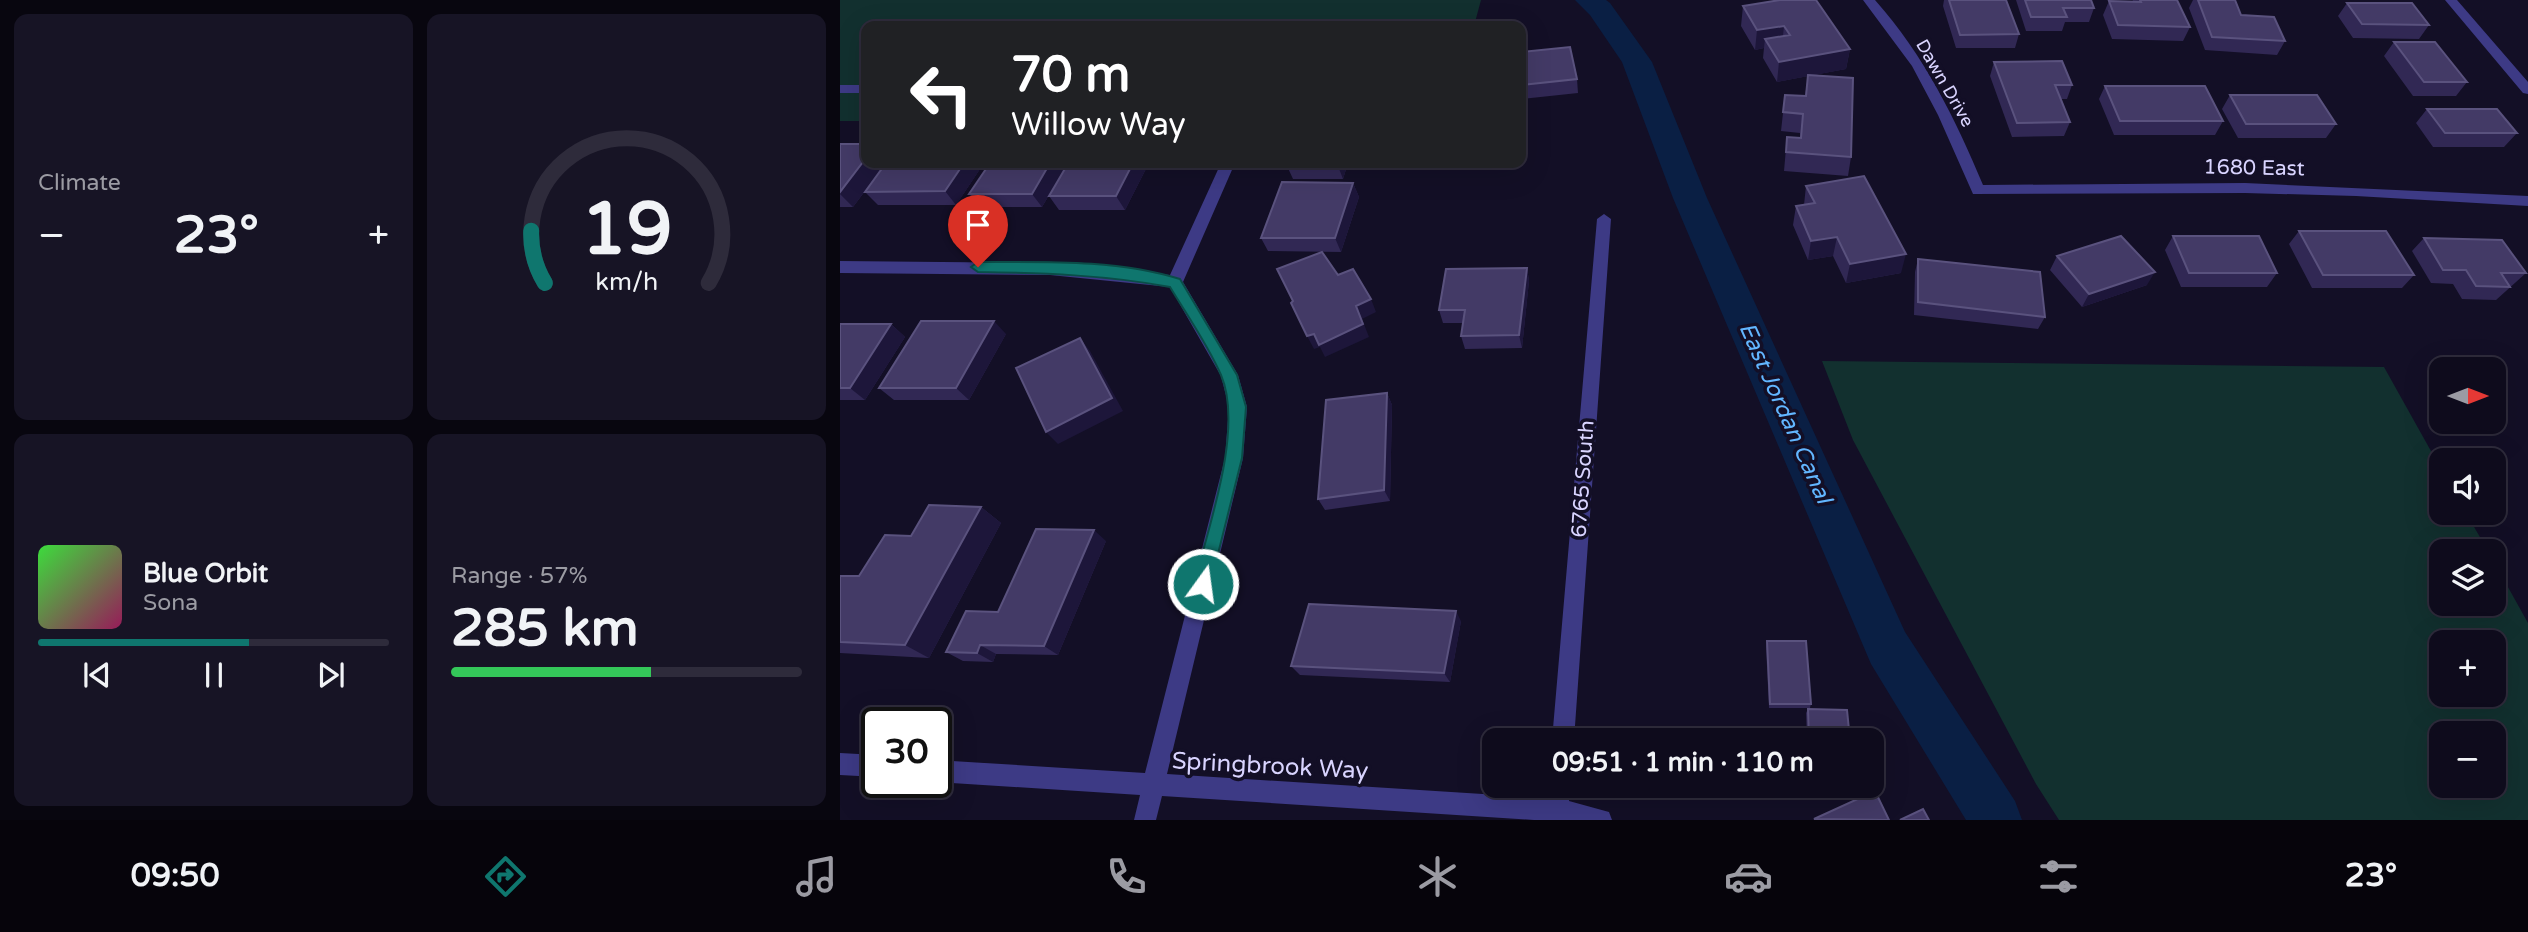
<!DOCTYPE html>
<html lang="en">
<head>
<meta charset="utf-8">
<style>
  :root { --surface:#0e0b1c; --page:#171425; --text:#f1f3f6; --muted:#9b9ba3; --line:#2e2b3b; --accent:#0f766e }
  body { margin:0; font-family:"Varela Round",sans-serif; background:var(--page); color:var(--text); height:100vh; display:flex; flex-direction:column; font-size:26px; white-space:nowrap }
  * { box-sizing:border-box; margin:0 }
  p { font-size:23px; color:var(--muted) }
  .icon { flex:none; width:38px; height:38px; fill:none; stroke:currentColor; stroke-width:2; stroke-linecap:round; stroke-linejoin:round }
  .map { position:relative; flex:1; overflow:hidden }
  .sheet { display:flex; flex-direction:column; gap:14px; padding:14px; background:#08060f; width:840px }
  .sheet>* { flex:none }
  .banner { position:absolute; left:21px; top:21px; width:665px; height:147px; border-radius:14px; box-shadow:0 7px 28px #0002,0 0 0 2px var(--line); background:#202124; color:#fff; overflow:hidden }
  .needle { width:46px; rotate:90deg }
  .controls { position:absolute; left:1589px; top:357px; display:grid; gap:14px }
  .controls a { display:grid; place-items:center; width:77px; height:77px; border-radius:14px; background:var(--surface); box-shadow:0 7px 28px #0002,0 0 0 2px var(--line); font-size:35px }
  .speed { position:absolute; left:21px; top:707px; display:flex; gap:14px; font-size:35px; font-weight:700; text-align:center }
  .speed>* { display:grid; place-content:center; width:91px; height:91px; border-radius:50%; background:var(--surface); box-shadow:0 7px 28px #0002,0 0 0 2px var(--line); line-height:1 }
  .speed .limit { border:4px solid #111; border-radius:10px; background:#fff; color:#111 }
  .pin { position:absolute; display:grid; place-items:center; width:60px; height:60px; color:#fff; margin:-72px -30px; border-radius:50% 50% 50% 0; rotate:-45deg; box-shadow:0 0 7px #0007 }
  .pin .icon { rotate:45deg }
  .me { position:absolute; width:77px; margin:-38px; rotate:14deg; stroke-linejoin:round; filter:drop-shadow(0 0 5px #0008) }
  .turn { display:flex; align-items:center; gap:24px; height:147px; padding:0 35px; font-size:32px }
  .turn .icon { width:91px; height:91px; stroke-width:2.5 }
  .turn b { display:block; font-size:49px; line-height:60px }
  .big { font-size:52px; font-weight:800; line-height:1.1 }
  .sheet .card { flex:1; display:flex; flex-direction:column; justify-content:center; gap:10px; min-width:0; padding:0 24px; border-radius:14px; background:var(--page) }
  .sheet .dial { align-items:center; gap:0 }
  .dial svg { height:182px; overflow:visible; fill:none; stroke:var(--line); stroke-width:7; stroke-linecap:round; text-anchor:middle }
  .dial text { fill:var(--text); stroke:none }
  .song { display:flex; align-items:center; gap:21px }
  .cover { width:84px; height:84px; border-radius:10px; background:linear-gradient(135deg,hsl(120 70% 55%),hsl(330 70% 35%)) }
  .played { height:7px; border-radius:4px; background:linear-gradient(90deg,var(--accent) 60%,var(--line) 60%) }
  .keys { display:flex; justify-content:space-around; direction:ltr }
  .heat { display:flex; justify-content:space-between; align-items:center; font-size:38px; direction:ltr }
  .charge { height:10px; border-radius:5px; background:linear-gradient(90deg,#34c759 57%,var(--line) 0) }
  .sheet .tiles { flex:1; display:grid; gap:14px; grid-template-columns:repeat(2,1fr) }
  .trip { position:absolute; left:642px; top:728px; width:402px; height:70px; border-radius:14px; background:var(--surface); box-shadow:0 7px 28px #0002,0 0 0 2px var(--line); font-weight:800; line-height:70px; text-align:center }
  .tab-bar { display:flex; height:112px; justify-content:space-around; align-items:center; background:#06040b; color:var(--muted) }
  .tab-bar .icon { width:49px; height:49px }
  .tab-bar .current { color:var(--accent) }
  .tab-bar b { font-size:32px; color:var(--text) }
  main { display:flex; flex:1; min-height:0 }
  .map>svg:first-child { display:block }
  .green { fill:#12302f; fill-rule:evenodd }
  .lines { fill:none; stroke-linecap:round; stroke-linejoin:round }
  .canal { fill:#0a1f44; fill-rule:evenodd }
  .lane { fill:#3d3a85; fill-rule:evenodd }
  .street { fill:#3d3a85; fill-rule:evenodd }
  .wall { fill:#312854 }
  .shaded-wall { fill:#1d163a }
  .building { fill:#433a66; stroke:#5a527e; stroke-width:2 }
  .route { fill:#0f766e; stroke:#0a4d48; stroke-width:2 }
  .labels { text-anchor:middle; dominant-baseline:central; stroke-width:7; stroke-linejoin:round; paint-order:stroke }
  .far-street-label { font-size:18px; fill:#d9d4ff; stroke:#130f26 }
  .street-label { font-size:21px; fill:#d9d4ff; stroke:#130f26 }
  .water-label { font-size:23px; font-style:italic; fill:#62b6ff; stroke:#130f26 }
  .near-street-label { font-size:24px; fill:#d9d4ff; stroke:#130f26 }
</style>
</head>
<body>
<main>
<section class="sheet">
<div class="tiles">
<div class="card"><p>Climate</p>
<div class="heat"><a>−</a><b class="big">23°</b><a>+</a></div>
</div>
<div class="card dial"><svg viewBox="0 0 100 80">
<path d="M14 69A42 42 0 1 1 86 69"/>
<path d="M14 69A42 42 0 0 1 8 46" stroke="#0f766e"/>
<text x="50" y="56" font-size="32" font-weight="700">19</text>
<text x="50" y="72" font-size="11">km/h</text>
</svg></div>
<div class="card">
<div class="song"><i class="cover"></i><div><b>Blue Orbit</b><p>Sona</p></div></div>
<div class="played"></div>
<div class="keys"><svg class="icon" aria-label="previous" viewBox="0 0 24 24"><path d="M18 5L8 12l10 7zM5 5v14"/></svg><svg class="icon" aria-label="pause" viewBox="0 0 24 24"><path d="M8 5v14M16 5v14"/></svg><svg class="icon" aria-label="next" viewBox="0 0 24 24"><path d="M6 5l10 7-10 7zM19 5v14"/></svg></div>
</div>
<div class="card"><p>Range · 57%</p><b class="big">285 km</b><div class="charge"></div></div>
</div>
</section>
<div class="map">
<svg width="1688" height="820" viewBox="0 0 1688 820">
  <rect width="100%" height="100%" fill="#130f26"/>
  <path class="green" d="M0,0H641L634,26H26V121H0Z
    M982,361L1544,367L1601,469V513H1626L1648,551H1601V604H1654V562L1688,623V820H1219L1196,784L1013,440ZM1601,642H1654V695H1601ZM1654,733V786H1601V733Z"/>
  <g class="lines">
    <path class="canal" d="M735,0H766L770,3L812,62L867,198L1065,632L1175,801L1182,820H1126L1031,664L833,198L782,62L750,15Z"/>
    <path class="lane" d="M0,85H26V93H0Z"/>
    <path class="street" d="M1023,0H1035C1084,55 1115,118 1143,185L1405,183L1688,196V206L1516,196L1405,193L1133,194L1098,115L1072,66Z
      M1605,0H1617L1688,82V94L1683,93Z
      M381,163H395L343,282L398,375L407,407L403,458L327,774L707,798L708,786H730L729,801L769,812L772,820H694L322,796L316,820H294L300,795L96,782V760L305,773L385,458L389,407L381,376L330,287L210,275L0,273V261L210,263L330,275Z
      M764,214L771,219L734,740H712L757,219Z
      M0,753L37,755V777L0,775Z"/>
  </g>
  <path class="wall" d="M1104,0H1166L1179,34L1175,48H1116L1103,6Z
    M1176,0H1251L1254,8L1249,22H1225L1222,31H1186Z
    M1293,0H1337L1350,27L1343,41L1272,39L1263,15L1269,1L1292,2Z
    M1353,0H1395L1401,15L1445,41L1437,55L1365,50L1349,8Z
    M1507,3L1589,25L1579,39L1513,38L1498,16Z
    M903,6L1010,49L1006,69L973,75L1011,157L1008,176L944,171L947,137L960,138V133L941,131L945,95L965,96L968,76L937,82L923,58L924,48L915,50L901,26Z
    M1554,42L1627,82L1616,96H1573L1544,56Z
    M681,52L737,79L738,93L681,99Z
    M1154,62L1232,85L1227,99H1220L1230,122L1224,136L1172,137L1150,76Z
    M1265,86L1383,121L1375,135H1274L1259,99Z
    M1390,95L1496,124L1486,138H1398L1382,109Z
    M1587,109L1677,133L1664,147H1593L1576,123Z
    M0,144L46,163L13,207H0Z
    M46,163H144L116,205H38L25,192Z
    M228,163L202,207H141L129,194L162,166Z
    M309,163L285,210H219L209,196L241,167Z
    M508,163L503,179H453L447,166Z
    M513,183L519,197L501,252L428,251L421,238Z
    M966,186L1061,273L1006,283L993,256L968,260L953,225L956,206L964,205Z
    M1459,231L1574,275L1562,288H1472L1449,244Z
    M1333,236L1437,273L1427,287H1341L1325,250Z
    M1584,238L1686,273L1656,300L1622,299L1613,284L1591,283L1572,251Z
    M1217,256L1307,285L1242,307L1210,270Z
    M1078,259L1205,317L1198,329L1074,315L1075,272Z
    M687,268L689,281L682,348L625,349L621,336L623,323H603L599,310Z
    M0,324H51L65,337L25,400H0Z
    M166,334L129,400H54L39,388Z
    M547,393L552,405L550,501L485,510L478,499Z
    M141,507L161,523L89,658L0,653V576H19L71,536Z
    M266,541L218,655L156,654L153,662L123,661L106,652L158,612Z
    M621,621L610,682L460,675L451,666Z
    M927,641L971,704L970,708H929L926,646Z
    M968,709L1010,740H967L966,713Z"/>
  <path class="shaded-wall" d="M944,26L942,45L925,39L924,48L915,50L917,30Z
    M1010,49L1006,69L937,82L939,62Z
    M26,158V163H46L13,207L0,194V192Z
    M124,163H144L116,205L105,191Z
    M210,163H228L202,207L192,194Z
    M293,163H309L285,210L276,196Z
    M498,163H508L503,179L498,166Z
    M513,183L519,197L501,252L495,238Z
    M997,237L993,256L968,260L971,241Z
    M1066,254L1061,273L1006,283L1010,264Z
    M687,268L689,281L682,348L679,335Z
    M1315,272L1307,285L1242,307L1249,294Z
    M531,299L536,312L522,319L529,337L485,357L480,347L474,349L467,336L516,306Z
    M154,321L166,334L129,400L116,388Z
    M51,324L65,337L25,400L10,388Z
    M240,338L250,351L283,411L218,444L206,432Z
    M547,393L552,405L550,501L544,490Z
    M141,507L161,523L89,658L65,645Z
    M254,530L266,541L218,655L204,646Z
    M616,611L621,621L610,682L604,673Z
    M140,645L156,654L153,662L137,653Z"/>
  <path class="building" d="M940,0H976L1010,49L939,62L925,39L950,35L944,26L917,30L903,6Z
    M1109,0H1166L1179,34L1120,35Z
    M1185,0H1251L1254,8H1223L1227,17H1191Z
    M1300,0H1337L1350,27L1278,25L1269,1L1301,2Z
    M1358,0H1395L1401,15L1434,17L1445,41L1372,37Z
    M1507,3H1572L1589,25L1522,24Z
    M1554,42H1595L1627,82H1584Z
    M730,47L737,79L681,85V52Z
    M1222,61L1232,85H1215L1230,122L1177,123L1154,62Z
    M968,75L1013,78L1011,157L946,152L947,137L961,138L963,114L943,112L945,95L966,96Z
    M1265,86H1365L1383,121H1280Z
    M1390,95H1477L1496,124H1406Z
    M1587,109H1657L1677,133H1605Z
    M0,144H26V158L0,192Z
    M46,163H124L105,191L25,192Z
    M164,163H210L192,194H129L148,166H162Z
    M244,163H293L276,196H209L226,167H241Z
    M448,163H498V166H447Z
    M1024,176L1066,254L1010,264L997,237L971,241L956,206L975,203L966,186Z
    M442,182L513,183L495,238H421Z
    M1459,231H1546L1574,275H1483Z
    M1281,236L1315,272L1249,294L1217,256Z
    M1333,236H1419L1437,273H1349Z
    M1584,238L1662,240L1686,273H1661L1670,287L1636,286L1626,270H1603Z
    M482,252L498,275L513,269L531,299L516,306L523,324L479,345L474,334L467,336L451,303L453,301L437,269Z
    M1078,259L1200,272L1205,317L1078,302Z
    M687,268L679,335L621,336L625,310H599L606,269Z
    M81,321H154L116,388H39Z
    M0,324H51L10,388H0Z
    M240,338L272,398L206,432L176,368Z
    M547,393L544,490L478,499L486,400Z
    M89,505L141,507L65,645L0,642V576H19L45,535L71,536Z
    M196,529L254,530L204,646L140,645L137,653L106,652L126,611L158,612Z
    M469,604L616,611L604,673L451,666Z
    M927,641H966L971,704H930Z
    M968,709L1007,710L1010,740H969Z
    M1035,791L1049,820L974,819Z
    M1083,809L1089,820H1060Z"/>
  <path class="route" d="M138,262C204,262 276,259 340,279L397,375L406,407L402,458L369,590L363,592L356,590L354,584C368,528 404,429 381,375C368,345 347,315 330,287C266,275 203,273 138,272L131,267Z"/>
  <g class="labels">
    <g class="far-street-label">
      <text transform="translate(1105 83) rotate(60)">Dawn Drive</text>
    </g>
    <g class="street-label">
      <text transform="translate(1414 168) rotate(1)">1680 East</text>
      <text transform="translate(743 479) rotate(-86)">6765 South</text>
    </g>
    <g class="water-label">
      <text transform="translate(945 413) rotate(66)">East Jordan Canal</text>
    </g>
    <g class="near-street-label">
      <text transform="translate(430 766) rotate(3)">Springbrook Way</text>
    </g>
  </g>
</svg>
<div class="controls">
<a><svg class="needle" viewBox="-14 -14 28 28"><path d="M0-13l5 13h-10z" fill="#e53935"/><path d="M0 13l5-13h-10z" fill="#9b9ba3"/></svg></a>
<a><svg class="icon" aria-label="sound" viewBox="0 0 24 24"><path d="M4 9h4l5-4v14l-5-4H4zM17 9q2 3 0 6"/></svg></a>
<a><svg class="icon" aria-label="layers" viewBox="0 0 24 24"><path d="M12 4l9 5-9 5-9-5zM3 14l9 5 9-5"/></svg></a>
<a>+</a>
<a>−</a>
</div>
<div class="speed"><div class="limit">30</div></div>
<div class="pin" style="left:138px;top:267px;background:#d93025"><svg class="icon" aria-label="arrive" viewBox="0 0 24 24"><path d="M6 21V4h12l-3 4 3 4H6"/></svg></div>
<svg class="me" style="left:363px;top:584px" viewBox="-20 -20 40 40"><circle r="17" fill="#0f766e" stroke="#fff" stroke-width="3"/><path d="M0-11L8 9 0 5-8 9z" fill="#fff"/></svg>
<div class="trip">09:51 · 1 min · 110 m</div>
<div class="banner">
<div class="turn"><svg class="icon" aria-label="left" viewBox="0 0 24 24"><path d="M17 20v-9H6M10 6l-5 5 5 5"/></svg><div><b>70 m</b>Willow Way</div></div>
</div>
</div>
</main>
<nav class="tab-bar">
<b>09:50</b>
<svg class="icon current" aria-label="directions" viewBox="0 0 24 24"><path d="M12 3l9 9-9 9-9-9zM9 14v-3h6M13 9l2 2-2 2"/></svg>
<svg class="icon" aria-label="music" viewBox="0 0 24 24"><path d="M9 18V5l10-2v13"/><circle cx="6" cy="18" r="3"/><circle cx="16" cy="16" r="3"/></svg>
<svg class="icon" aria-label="phone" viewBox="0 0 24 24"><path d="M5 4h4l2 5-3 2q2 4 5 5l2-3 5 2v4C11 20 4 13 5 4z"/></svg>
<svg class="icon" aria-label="climate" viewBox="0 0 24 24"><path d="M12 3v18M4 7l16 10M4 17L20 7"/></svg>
<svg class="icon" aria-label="car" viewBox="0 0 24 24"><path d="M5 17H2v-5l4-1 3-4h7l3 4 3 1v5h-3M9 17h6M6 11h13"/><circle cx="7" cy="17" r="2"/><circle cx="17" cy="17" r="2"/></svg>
<svg class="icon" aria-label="filters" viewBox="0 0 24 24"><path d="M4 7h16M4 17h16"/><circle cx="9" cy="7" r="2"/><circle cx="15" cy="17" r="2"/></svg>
<b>23°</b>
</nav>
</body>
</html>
